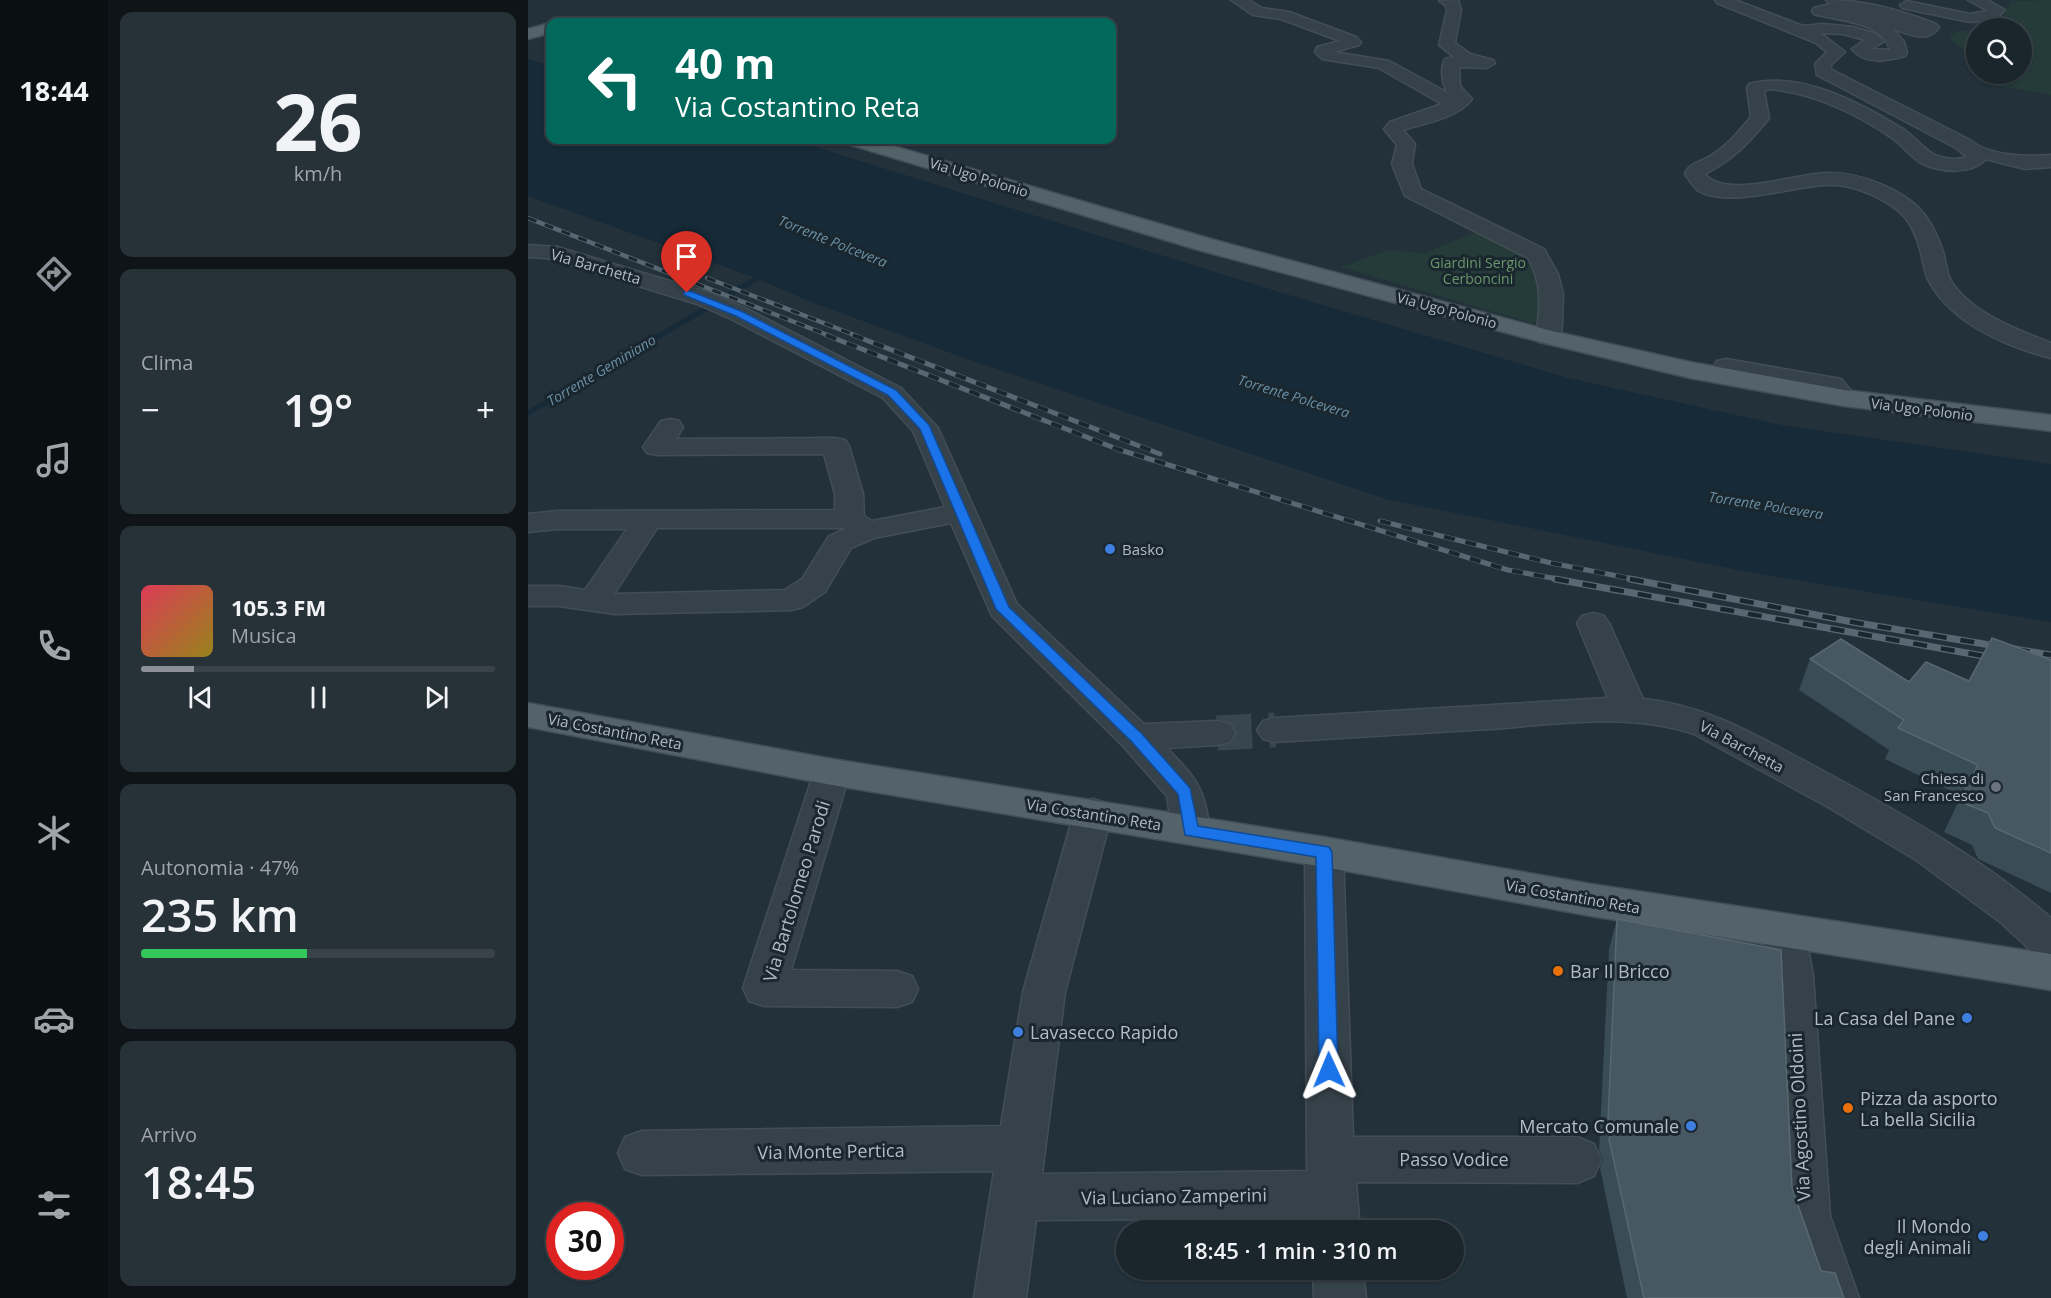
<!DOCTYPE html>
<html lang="it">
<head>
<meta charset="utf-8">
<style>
  :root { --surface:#1a252c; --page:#273138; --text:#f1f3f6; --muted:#9fa5a9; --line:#384248; --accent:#8c9099 }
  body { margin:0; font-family:"Open Sans",sans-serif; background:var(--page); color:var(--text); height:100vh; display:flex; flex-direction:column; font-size:22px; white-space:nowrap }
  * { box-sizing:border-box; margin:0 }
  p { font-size:20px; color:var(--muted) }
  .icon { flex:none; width:33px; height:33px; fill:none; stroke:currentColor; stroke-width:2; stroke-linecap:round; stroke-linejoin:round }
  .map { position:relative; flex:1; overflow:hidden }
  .drawer { display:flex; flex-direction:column; gap:12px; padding:12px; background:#0e1418; width:420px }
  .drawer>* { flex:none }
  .guide { position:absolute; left:18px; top:18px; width:570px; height:126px; border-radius:12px; box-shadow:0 2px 4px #0004,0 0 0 2px var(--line); background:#00695c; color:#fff; overflow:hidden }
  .buttons { position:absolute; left:1438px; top:18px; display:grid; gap:12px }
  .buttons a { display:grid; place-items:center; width:66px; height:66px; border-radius:50%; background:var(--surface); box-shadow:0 2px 4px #0004,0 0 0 2px var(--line); font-size:30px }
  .speed { position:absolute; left:18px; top:1202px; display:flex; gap:12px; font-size:30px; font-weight:700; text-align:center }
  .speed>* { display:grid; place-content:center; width:78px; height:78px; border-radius:50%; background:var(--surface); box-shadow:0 2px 4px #0004,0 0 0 2px var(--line); line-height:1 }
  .speed .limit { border:9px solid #d22; background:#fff; color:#111 }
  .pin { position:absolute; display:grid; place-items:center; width:51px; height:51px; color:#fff; margin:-62px -26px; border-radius:50% 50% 50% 0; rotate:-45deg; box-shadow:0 0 6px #0007 }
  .pin .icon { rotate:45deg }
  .me { position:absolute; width:66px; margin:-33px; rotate:359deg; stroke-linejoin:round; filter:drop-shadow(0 0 4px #0008) }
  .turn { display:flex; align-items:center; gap:21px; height:126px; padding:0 30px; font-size:27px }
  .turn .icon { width:78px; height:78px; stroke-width:2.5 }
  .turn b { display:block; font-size:42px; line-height:51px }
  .big { font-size:45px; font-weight:600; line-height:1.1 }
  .drawer .card { flex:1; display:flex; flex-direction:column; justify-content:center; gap:9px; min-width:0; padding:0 21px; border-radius:12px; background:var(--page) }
  .drawer .dial { align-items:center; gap:0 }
  .dial b { font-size:78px; line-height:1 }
  .song { display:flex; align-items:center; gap:18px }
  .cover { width:72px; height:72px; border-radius:9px; background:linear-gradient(135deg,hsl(350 70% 55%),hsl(50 70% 35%)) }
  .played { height:6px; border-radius:3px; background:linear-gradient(90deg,var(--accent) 15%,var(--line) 15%) }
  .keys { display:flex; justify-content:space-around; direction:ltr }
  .heat { display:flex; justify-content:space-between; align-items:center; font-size:33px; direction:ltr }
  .charge { height:9px; border-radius:4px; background:linear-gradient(90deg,#34c759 47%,var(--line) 0) }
  .trip { position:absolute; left:588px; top:1220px; width:348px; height:60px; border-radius:30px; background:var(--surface); box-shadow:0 2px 4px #0004,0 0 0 2px var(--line); font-weight:600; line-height:60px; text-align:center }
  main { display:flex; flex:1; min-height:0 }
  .dock { display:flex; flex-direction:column; width:108px; justify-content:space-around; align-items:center; background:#0a0f12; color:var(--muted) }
  .dock .icon { width:42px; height:42px }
  .dock .on { color:var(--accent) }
  .dock b { font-size:27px; color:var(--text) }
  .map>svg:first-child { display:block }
  .green { fill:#243b39 }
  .water { fill:#162a37 }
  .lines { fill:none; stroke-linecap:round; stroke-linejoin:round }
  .stream { fill:#162a37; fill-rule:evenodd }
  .minor-tunnel { stroke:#37464f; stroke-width:35; stroke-dasharray:35 17; stroke-linecap:butt }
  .minor-casing { stroke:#424e56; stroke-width:3 }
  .major-casing { stroke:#424e56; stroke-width:3 }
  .minor { fill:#36424a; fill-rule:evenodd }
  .major { fill:#54626a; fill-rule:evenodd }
  .rail-far2-casing { stroke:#586771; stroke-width:4.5 }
  .rail-far1-casing { stroke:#586771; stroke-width:5 }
  .rail-casing { stroke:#586771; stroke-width:7 }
  .rail-far2 { stroke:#1b272f; stroke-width:3; stroke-dasharray:9; stroke-linecap:butt }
  .rail-far1 { stroke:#1b272f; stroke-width:4; stroke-dasharray:11; stroke-linecap:butt }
  .rail { stroke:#1b272f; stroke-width:4.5; stroke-dasharray:14; stroke-linecap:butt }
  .wall { fill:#3a4c56 }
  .building { fill:#475862; stroke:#576872; stroke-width:1.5 }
  .route { fill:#1a73e8; stroke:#114b97; stroke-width:1.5 }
  .shop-dot { fill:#3f7fe0; stroke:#1b272f; stroke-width:2 }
  .worship-dot { fill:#6b7280; stroke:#1b272f; stroke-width:2 }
  .food-dot { fill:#e8710a; stroke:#1b272f; stroke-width:2 }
  .labels { text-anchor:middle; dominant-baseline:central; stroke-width:6; stroke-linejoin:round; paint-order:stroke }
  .far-street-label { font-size:14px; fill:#b1bdc6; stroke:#1b272f }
  .far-water-label { font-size:14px; font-style:italic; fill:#6a90a5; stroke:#1b272f }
  .far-park-label { font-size:14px; fill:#689769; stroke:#1b272f }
  .street-label { font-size:15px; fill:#b1bdc6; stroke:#1b272f }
  .poi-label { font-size:15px; fill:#b1bdc6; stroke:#1b272f; text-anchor:start }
  .near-street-label { font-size:18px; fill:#b1bdc6; stroke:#1b272f }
  .near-poi-label { font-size:18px; fill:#b1bdc6; stroke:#1b272f; text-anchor:start }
</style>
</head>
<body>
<main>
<nav class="dock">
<b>18:44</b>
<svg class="icon on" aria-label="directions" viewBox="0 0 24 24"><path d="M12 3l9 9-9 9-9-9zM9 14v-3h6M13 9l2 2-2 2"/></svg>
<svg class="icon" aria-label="music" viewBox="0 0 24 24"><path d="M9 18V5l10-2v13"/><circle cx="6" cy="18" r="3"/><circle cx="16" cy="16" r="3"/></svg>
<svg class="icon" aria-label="phone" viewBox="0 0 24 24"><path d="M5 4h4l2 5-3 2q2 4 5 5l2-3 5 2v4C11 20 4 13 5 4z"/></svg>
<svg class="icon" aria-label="climate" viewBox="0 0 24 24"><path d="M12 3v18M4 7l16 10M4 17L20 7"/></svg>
<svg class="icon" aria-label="car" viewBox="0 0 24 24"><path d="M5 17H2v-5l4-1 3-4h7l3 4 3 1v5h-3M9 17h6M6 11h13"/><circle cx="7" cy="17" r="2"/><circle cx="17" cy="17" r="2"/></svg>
<svg class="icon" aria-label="filters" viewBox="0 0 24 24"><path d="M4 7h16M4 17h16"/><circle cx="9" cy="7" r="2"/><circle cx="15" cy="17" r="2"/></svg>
</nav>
<section class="drawer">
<div class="card dial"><b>26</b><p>km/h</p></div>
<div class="card"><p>Clima</p>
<div class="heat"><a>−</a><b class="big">19°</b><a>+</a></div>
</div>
<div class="card">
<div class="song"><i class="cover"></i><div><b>105.3 FM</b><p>Musica</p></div></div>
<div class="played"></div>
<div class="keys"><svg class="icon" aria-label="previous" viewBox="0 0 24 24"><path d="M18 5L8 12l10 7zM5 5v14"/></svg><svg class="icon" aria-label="pause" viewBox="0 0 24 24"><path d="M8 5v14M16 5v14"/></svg><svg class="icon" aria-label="next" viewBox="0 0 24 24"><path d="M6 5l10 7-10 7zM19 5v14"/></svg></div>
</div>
<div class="card"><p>Autonomia · 47%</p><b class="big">235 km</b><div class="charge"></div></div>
<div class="card"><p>Arrivo</p><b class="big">18:45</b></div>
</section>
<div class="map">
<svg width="1523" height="1298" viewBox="0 0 1523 1298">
  <rect width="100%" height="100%" fill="#22313a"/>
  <path class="green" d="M1523,0V95L1470,86L1461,74H1494V28H1470L1483,1Z
    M1430,31H1449V62L1423,39V35Z
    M949,231L1006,257L1016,275L1011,321L1003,323L813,267L861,250L897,253Z"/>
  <path class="water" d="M0,59L22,66V140H265L754,293L1040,378L1253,425L1523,464V622L1220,572L858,499L445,361L283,302L228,278L0,196Z"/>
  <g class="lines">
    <path class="stream" d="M238,270L245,272L0,416V410Z"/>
    <path class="minor-tunnel" d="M689,733L747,730"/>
    <defs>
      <path id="minor" d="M703,0H720L734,8L761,12L828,37L833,42L831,45L806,52L861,61L920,93C914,85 912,68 917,59L926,57L911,45L919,10L917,5L911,1L930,0L933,10L927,43L942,54L965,60L967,63L959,68L931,67L932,86L944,99C929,118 897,123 875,130L887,144L884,164L893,189L1016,249L1030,274L1035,294L1034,325L1032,337L1029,342L1020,344L1011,342L1008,337C1012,309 1015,283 1000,258L877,196L864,164L869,145L856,129L862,122L914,104L851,68L794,59L787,52L789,47L812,41L753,19L725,15Z
        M1187,0H1207L1275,26L1295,24L1326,27L1348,34L1356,41L1344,49L1362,50C1354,21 1310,21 1286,14L1284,11L1286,8L1303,4L1298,0C1336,0 1373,10 1408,24L1411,27C1402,44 1379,34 1365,29L1376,42L1379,53L1377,56C1359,61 1337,65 1324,49L1337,40L1315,34L1292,33L1317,52L1303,65V69L1308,72L1442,140C1460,156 1500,157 1523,155V167L1497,169L1458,159C1443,175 1415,172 1397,165C1383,159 1376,146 1364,138C1330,114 1283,92 1241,89L1236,91L1241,118L1238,122C1217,147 1206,158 1177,174C1198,200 1269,173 1299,173C1318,172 1335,177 1352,184C1390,200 1404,217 1416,255C1418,264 1419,274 1423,281C1443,313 1490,330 1523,343V358C1481,348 1424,323 1402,283C1397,275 1396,266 1394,257C1386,222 1375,209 1342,194C1327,188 1314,184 1298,185C1264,186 1197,210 1168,189C1164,185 1160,178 1157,174C1161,162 1175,162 1184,155C1200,145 1211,131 1223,117L1219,88L1221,84C1272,70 1332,103 1375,129C1387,137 1395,149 1407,155C1417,159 1429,160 1439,157L1428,148L1289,75L1287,64L1299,52L1288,43L1189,3Z
        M1440,0H1459L1477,10L1467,20L1442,22L1374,8L1372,5L1379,1L1442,14L1460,11Z
        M0,245L29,247L185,294L219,309L373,388L410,428L489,604L616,724L689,721L702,724L707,733L702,742L689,745L639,748C660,771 673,780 679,813C681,824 682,830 676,840L663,844L650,840L644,830L639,796L595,746L464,616L423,523L346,538L323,548L297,592L275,607L264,610L87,614L31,606H0V586H31L57,590L99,529H29L0,532V514L29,511L307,510V494L296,454L129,455L119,453L115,447L133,421L142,419L151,421L155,427L148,439L307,438L317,440L321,446L335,494L336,516L344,521L417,507L385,431L355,398L203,319L169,304L19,258L0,257ZM129,528H315L317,529L301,536L274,579L257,590L86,594Z
        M1198,359L1313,379L1329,398L1325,403C1310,407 1305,401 1296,390L1189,371L1186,366L1189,361Z
        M1065,613L1076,616L1081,623L1115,699C1179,705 1229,736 1284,765C1368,810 1451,856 1523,918V960L1508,955L1471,921L1388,860L1300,807L1166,734C1100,712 1029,724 962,729C890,733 818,738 747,742L735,739L729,730L735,721L747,718L1080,698L1049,623L1054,616Z
        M304,759L317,763L322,772L263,970L369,971L384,976L390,989L384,1002L369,1007L236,1006L221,1001L215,988L286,772L291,763Z
        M565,799L578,803L584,813L537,992L514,1174L779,1171L777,852L782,841L796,837L810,841L815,852L825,1137H1049L1066,1144L1073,1160L1066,1176L1049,1183L828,1182L832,1230H782V1218L508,1220L498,1298H446L466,1171L114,1175L97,1169L90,1153L97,1137L114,1131L473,1126L495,992L546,813L552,803Z
        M1256,915L1271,920L1277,932L1285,975L1302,1216L1331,1298H1279L1252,1216L1243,975L1235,932L1241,920Z
        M785,1269H835L838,1298H786Z"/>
      <path id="major" d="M22,23V33L0,39V29Z
        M318,140H345L683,239L1024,331L1162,362L1316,390L1523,415V431L1316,406L1162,378L1020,344L667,249L320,144Z
        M0,703L304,759L796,837L1063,884L1523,954V990L1063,916L796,867L304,785L0,727Z"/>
    </defs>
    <use href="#minor" class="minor-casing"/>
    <use href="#major" class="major-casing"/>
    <use href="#minor" class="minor"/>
    <use href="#major" class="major"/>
    <defs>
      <path id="rail-far2" d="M0,218L302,336
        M179,278L329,336"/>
      <path id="rail-far1" d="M298,335L589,449L980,570L1035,580
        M325,335L632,454
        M852,521L1023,563L1110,580"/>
      <path id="rail" d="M1027,579L1472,659
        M1102,579L1330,623L1523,655"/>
    </defs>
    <use href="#rail-far2" class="rail-far2-casing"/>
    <use href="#rail-far1" class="rail-far1-casing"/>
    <use href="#rail" class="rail-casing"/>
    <use href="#rail-far2" class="rail-far2"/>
    <use href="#rail-far1" class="rail-far1"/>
    <use href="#rail" class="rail"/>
  </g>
  <path class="wall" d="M1282,659L1381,682L1441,681L1523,660V893L1450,859L1444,845L1416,832L1433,796L1357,759L1361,750L1271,690Z
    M1089,919L1264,1188L1293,1271L1316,1298H1099L1072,1168L1075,1159L1071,1151L1081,949Z"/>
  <path class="building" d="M1464,638L1523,660V853L1467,828L1460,813L1431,801L1450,765L1370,728L1376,720L1282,659L1313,639L1381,682L1398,662L1441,681Z
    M1089,919L1253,950L1264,1188L1293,1271L1307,1273L1316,1298H1116L1081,1139L1084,1130L1080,1121Z"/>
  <path class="route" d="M156,291H162L215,312L368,390L401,425L481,607L614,734L662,788L670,826L801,847L804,852L810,1070L807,1075L801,1078L794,1075L791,1070L788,857L657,835L650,794L603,741L468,609L392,429L360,395L208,316L156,295Z"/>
  <g class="shop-dot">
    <circle cx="582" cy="549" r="6"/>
    <circle cx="1439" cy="1018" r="6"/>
    <circle cx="490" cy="1032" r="6"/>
    <circle cx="1163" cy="1126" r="6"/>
    <circle cx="1455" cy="1236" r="6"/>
  </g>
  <circle class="worship-dot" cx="1468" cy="787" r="6"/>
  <g class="food-dot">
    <circle cx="1030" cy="971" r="6"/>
    <circle cx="1320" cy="1108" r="6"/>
  </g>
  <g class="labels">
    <g class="far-street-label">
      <text transform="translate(451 177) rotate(17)">Via Ugo Polonio</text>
      <text transform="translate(919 310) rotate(15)">Via Ugo Polonio</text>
      <text transform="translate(1394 409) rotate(7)">Via Ugo Polonio</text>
    </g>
    <g class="far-water-label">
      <text transform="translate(305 241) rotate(22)">Torrente Polcevera</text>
      <text transform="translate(73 370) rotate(-31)">Torrente Geminiano</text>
      <text transform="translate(766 396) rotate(17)">Torrente Polcevera</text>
      <text transform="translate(1238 505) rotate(9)">Torrente Polcevera</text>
    </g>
    <g class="far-park-label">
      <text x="950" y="262">Giardini Sergio<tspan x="950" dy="16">Cerboncini</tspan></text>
    </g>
    <g class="street-label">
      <text transform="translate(68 266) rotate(16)">Via Barchetta</text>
      <text transform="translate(87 731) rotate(11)">Via Costantino Reta</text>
      <text transform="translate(1214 746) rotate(28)">Via Barchetta</text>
      <text transform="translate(566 814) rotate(9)">Via Costantino Reta</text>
      <text transform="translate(1045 896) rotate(10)">Via Costantino Reta</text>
    </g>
    <g class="poi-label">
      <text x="594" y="549">Basko</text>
      <text x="1456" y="778" text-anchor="end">Chiesa di<tspan x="1456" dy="17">San Francesco</tspan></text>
    </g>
    <g class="near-street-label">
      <text transform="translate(268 891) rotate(-73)">Via Bartolomeo Parodi</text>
      <text transform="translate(1271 1117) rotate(-93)">Via Agostino Oldoini</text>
      <text transform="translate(303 1151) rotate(-1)">Via Monte Pertica</text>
      <text x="926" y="1159">Passo Vodice</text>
      <text transform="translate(646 1196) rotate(-1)">Via Luciano Zamperini</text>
    </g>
    <g class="near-poi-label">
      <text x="1042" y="971">Bar Il Bricco</text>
      <text x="1427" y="1018" text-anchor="end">La Casa del Pane</text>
      <text x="502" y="1032">Lavasecco Rapido</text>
      <text x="1332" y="1098">Pizza da asporto<tspan x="1332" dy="21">La bella Sicilia</tspan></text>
      <text x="1151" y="1126" text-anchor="end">Mercato Comunale</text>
      <text x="1443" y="1226" text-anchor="end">Il Mondo<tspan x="1443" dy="21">degli Animali</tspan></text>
    </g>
  </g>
</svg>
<div class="buttons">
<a><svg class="icon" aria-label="search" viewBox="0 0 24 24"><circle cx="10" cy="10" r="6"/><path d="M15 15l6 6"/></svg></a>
</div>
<div class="speed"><div class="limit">30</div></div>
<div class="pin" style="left:159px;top:293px;background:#d93025"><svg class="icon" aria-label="arrive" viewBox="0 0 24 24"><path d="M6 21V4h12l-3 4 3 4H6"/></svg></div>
<svg class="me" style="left:801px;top:1070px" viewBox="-20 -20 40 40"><path d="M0-17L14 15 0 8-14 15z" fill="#1a73e8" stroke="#fff" stroke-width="4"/></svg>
<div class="trip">18:45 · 1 min · 310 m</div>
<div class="guide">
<div class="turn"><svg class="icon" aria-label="left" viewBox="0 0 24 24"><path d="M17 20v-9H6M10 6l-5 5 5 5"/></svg><div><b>40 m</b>Via Costantino Reta</div></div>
</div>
</div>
</main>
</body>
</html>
